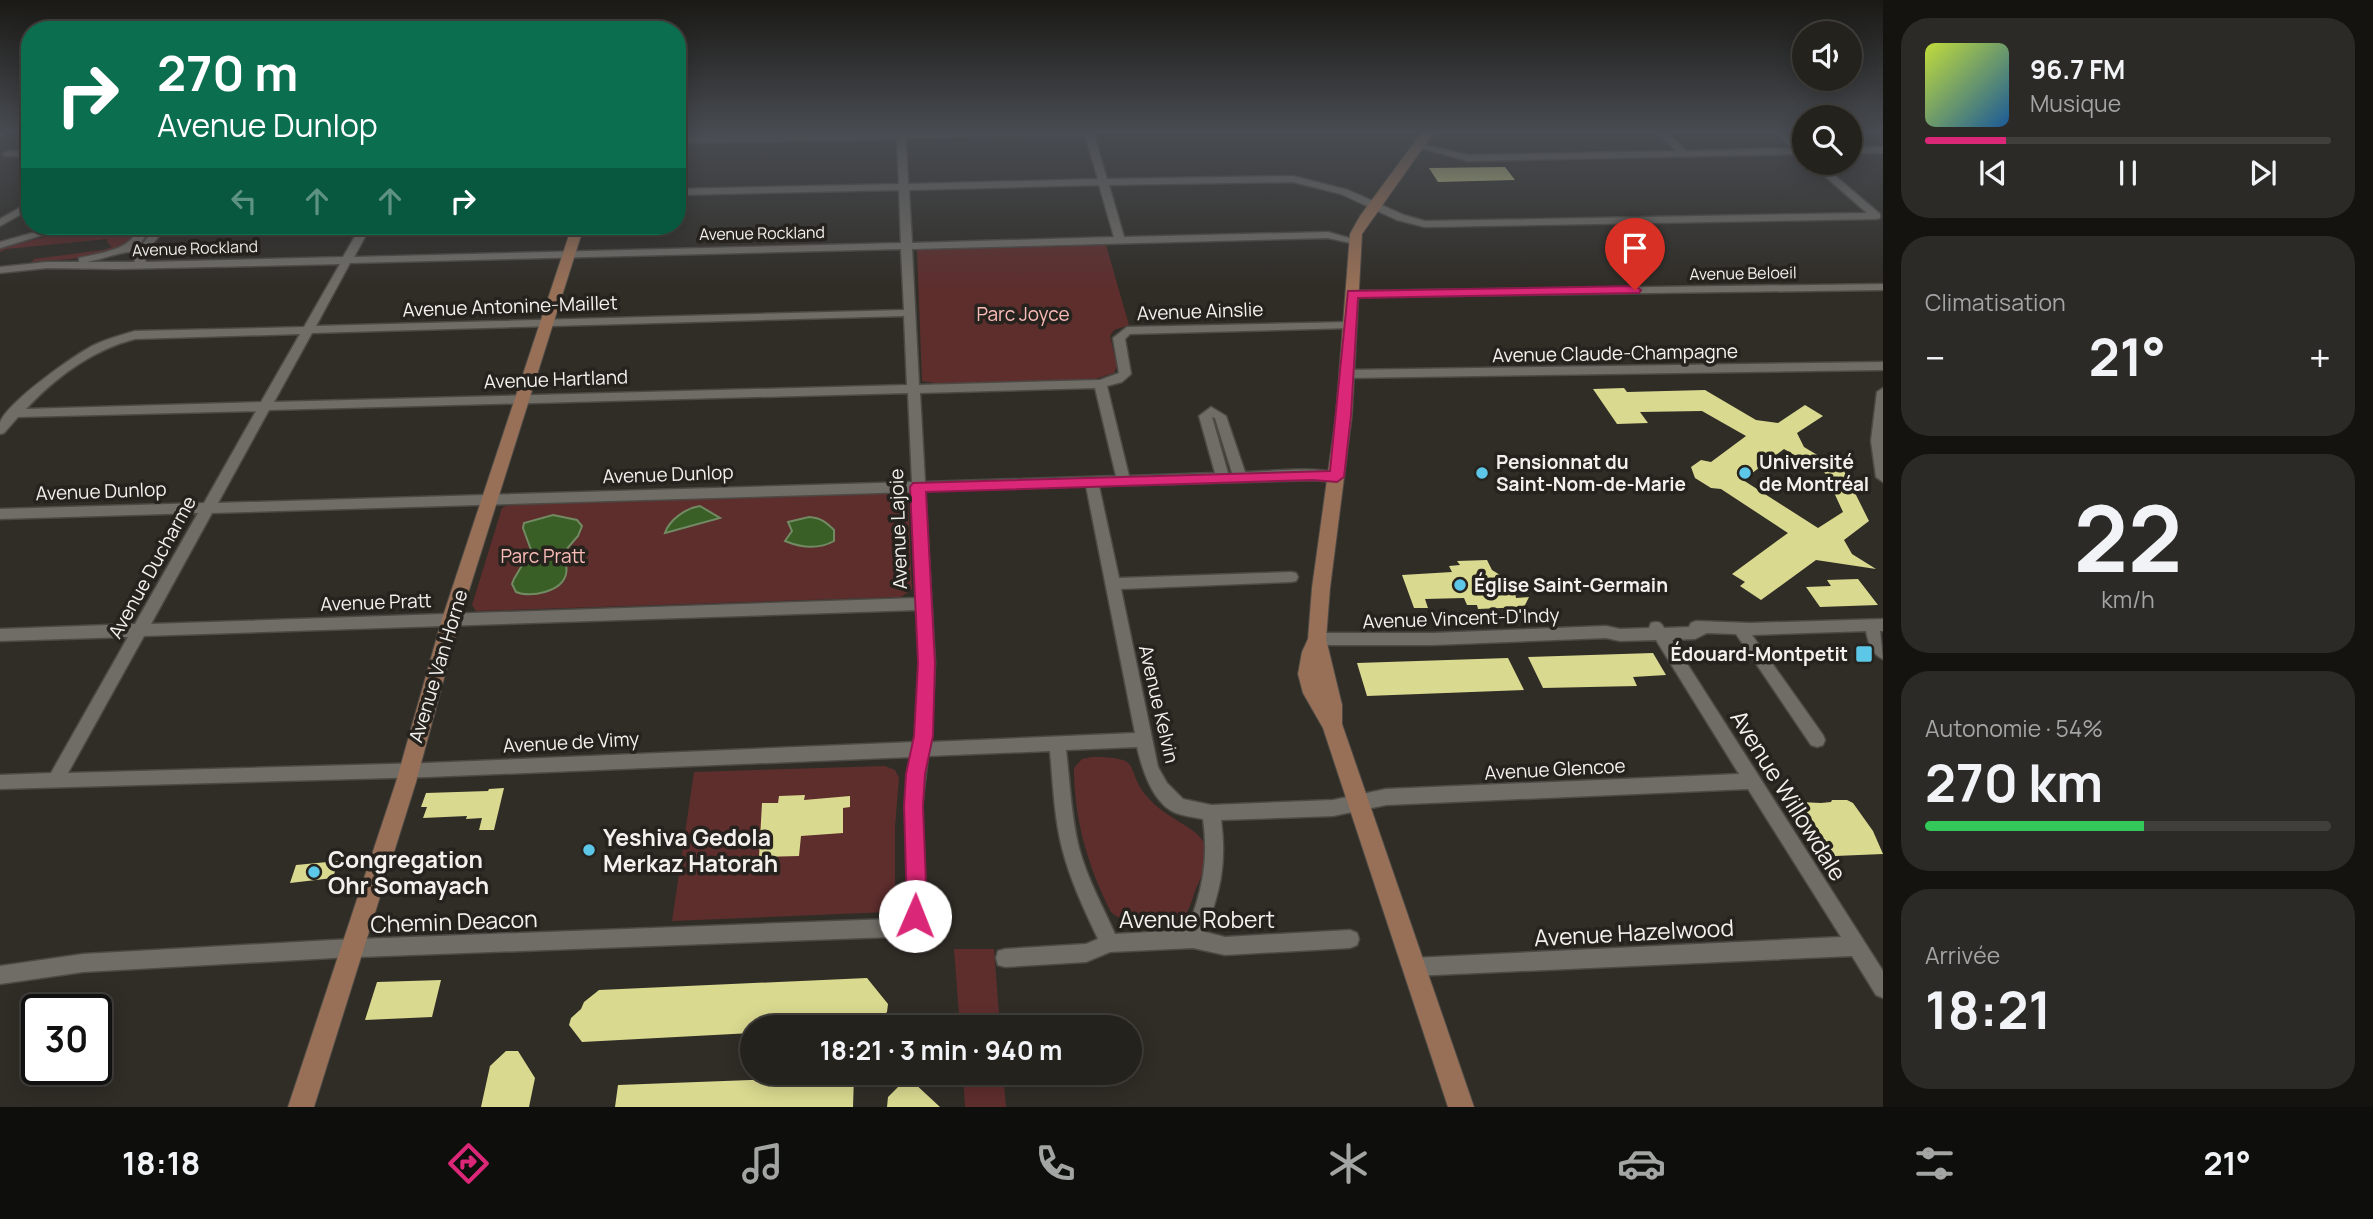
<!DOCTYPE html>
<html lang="fr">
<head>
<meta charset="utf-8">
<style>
  :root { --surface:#24221d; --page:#2c2a26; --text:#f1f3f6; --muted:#a3a4a4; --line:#413f3b; --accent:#db2777 }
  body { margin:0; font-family:Manrope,sans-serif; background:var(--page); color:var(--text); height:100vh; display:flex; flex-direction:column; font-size:26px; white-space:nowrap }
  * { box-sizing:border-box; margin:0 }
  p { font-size:23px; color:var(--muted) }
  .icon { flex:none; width:38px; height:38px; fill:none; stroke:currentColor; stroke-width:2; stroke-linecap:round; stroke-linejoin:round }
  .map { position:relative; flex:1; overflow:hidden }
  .sheet { display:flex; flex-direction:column; gap:18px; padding:18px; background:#141310; width:490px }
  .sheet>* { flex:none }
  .hud { position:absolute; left:21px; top:21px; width:665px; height:214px; border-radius:28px; box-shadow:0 4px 18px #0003,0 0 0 2px var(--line); background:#0b6e4f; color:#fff; overflow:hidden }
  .controls { position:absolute; left:1792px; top:21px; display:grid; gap:14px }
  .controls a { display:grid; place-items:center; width:70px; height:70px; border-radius:50%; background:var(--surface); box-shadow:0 4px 18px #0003,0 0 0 2px var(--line); font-size:35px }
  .speed { position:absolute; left:21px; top:994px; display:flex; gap:14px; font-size:35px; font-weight:700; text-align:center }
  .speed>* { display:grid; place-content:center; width:91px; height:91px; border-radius:50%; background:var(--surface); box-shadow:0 4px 18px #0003,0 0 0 2px var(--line); line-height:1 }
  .speed .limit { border:4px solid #111; border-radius:10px; background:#fff; color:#111 }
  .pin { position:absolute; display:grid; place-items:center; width:60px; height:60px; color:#fff; margin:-72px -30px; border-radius:50% 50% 50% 0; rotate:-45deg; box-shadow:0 0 7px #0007 }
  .pin .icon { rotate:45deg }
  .me { position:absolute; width:77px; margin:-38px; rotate:1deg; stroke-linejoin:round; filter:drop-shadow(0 0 5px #0008) }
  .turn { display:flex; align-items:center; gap:24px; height:147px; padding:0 21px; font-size:32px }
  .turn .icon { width:91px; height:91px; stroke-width:2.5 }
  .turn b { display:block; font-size:49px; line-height:60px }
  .lanes { display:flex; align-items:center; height:66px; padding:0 21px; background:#0003; justify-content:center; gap:35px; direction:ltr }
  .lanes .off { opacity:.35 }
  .big { font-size:52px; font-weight:700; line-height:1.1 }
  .sheet .widget { flex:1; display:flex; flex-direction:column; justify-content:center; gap:10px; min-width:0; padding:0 24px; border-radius:28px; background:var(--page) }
  .sheet .dial { align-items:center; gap:0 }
  .dial b { font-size:91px; line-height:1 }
  .song { display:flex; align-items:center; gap:21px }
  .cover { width:84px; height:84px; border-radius:10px; background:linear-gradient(135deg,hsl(70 70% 55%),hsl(210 70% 35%)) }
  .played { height:7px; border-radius:4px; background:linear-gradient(90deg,var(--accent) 20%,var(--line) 20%) }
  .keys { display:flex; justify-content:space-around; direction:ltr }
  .heat { display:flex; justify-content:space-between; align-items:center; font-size:38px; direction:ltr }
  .charge { height:10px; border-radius:5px; background:linear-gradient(90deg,#34c759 54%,var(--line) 0) }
  .trip { position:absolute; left:740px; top:1015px; width:402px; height:70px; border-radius:35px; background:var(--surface); box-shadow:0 4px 18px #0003,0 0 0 2px var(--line); font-weight:700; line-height:70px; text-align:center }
  .tabs { display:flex; height:112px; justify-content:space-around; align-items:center; background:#0e0e0c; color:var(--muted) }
  .tabs .icon { width:49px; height:49px }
  .tabs .selected { color:var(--accent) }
  .tabs b { font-size:32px; color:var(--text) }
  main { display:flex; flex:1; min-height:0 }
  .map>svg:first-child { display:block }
  .green { fill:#5e2e2d }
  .water { fill:#395e26; stroke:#718a62; stroke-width:2 }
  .building { fill:#dad990; fill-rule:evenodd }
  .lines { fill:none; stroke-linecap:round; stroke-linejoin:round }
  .minor-casing { stroke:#4d4a45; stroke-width:3 }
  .major-casing { stroke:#4d4a45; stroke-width:2 }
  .minor { fill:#706d67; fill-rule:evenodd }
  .major { fill:#987057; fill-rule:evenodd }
  .rail-casing { stroke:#dedbd8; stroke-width:4.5 }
  .rail { stroke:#26231e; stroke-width:2.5; stroke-dasharray:8; stroke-linecap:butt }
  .route { fill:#db2777; stroke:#8e194d; stroke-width:2 }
  .poi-dot { fill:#5dc7e8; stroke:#26231e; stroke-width:2.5 }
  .labels { text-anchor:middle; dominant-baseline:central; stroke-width:7; stroke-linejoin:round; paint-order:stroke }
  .far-street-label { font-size:16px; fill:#f3f1ee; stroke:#26231e }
  .street-label { font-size:19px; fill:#f3f1ee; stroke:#26231e }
  .park-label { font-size:19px; fill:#fbbbb8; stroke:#26231e }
  .poi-label { font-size:19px; font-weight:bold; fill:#f3f1ee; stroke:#26231e; text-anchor:start }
  .near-street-label { font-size:23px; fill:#f3f1ee; stroke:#26231e }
  .near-poi-label { font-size:23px; font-weight:bold; fill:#f3f1ee; stroke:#26231e; text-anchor:start }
</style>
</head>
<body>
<main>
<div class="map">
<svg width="1883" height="1107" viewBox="0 0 1883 1107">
  <rect width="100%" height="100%" fill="#302d27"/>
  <path class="green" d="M84,226H134L136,230C124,260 60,259 32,262L34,259L103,250L112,247L107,242L108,239L6,249L0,252V249Z
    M1106,245L1129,325L1114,330L1110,336L1117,366L1114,373L1092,380L940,384L922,381L917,250Z
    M903,493L908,498L912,589L901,597L476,611L472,605L502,508L508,505Z
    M1092,757C1148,757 1121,769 1150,800C1179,831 1226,828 1198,884C1192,896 1192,908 1182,918C1161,925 1129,929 1111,912C1088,867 1074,819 1074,768L1082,759Z
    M885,766L895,770L899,778L895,827V907L888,912L672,921L694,772Z
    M954,949H994L1000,1027H960Z
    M963,1073H1003L1006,1107H965Z"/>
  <path class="water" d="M700,506L720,518L665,533C669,520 686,508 700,506Z
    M553,515L577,520L582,526L578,536L565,551C564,558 568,567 566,574C562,592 530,598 516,592L512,584L514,579L531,550L523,528L524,523Z
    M809,517C821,518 826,522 834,530V541C818,550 802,548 785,541L792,531L788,522Z"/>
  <path class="building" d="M1505,167L1515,180L1438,182L1429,168Z
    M1624,388L1627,392L1705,390L1756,420L1778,423L1805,405L1823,416L1797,433L1804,447L1844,471L1869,521L1844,540L1852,554L1876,569L1816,560L1761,600L1740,586L1745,582L1732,574L1788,533L1721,489L1711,488L1695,478L1691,467L1701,460L1711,462L1746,436L1702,411L1640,412L1648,423L1617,424L1593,389ZM1784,449L1825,473L1843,512L1818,528L1743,480Z
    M1487,560L1492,570L1513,583L1516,598L1529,597L1524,607L1478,609L1477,605H1467L1464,598L1425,599L1428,608H1414L1402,575L1452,572L1449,566L1460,565L1457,561Z
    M1858,579L1878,605L1820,607L1806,587L1831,586L1827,580Z
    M1653,653L1666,675L1633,677L1637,686L1543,688L1528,657Z
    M1508,658L1524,690L1367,696L1357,663Z
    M504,788L494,830H479L482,818L466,819L467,816L423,818L427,807H421L426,793L488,791L489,789Z
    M805,795L804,800L850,796V807L843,808V833L801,836L799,856L759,857L762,803H778L779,796Z
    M1832,800H1847L1853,803L1873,831L1883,854L1835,856L1800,802L1821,803L1831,802Z
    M338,861L333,878L290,883L296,865Z
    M867,978L888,1004L887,1012L873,1027H752V1033L582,1042L569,1025L571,1018L581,1009L584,1002L599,990Z
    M441,980L432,1017L365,1020L377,982Z
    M506,1051H518L535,1078L529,1107H481L490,1066Z
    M854,1076L853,1107H615L618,1085Z
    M912,1081L940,1107H887L888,1097L903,1082Z"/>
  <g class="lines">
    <defs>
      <path id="minor" d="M897,132H1098L1094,135L1107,179L1293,176L1348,190L1404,215L1425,221L1867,213L1810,163H1820L1880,214V218L1876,219L1425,227L1397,220L1341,194L1293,182L1109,185L1124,237L1328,232L1360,241L1355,244L1328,238L912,249L919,385L1100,380L1119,373L1113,338L1127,327L1350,322L1356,325L1350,328L1130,334L1125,339L1131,374L1122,382L1107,386L1129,476L1215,473L1199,416L1211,407L1226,416L1245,472C1265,472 1331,464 1344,477L1337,482L1313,480L1099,486L1119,578L1291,572L1296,573L1298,577L1296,581L1291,582L1121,589L1158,767L1167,783L1183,799L1211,805L1333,800L1386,789L1739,774L1656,640L1620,641L1606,638L1433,645H1317L1312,643L1310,639L1312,635L1317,633H1433L1606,626L1620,629L1649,628L1651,623C1658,621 1661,622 1664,628L1689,627L1691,623L1696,621L1750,623L1883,619V631H1880L1883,659C1872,655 1868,642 1866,631L1752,635L1823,735L1825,740L1823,745L1817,747L1811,745L1736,634L1707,633L1695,639L1672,640L1883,971V998L1876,995L1852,956L1413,976L1406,974L1404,967L1406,960L1413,958L1841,937L1748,789L1386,805L1333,816L1221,820C1227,864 1220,892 1205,932L1225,937L1350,930L1357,933L1359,939L1357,945L1350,948L1225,955L1193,948L1110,952L1086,962L1005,967L998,965L996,958L998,951L1005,949L1086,944L1098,939C1084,909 1070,880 1062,848C1054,816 1053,783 1050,751L928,756L922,806L926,909L916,928L891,937L333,958L83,972L0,984V966L83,954L333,940L891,919L904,915L908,908L906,806L911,757L427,777L0,789V775L51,773L128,637L0,641V629L135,624L198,513L0,519V509L204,503L256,411L18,417L4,433L0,434C0,431 0,427 0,423C5,404 74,355 94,345C107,339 121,335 135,331L304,327L340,264L118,269L47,268L0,273V267L47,262H79V258C100,253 134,250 138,226H148L147,234L135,251C120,252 103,259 87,262H135L133,256L157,226H167L143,256L146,262L343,257L361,226H371L354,257L901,243L899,190L677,195V189L899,184L897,139L677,143V137ZM1085,135L1098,179L908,184L906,138ZM1099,185L1114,237L912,243L909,190ZM901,249L904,310L316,326L350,263ZM904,316L907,385L274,402L312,333ZM300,334L261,402L26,409C56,377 92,350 135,339ZM1095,388L1116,476L925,482L920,393ZM908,393L912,482L218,503L269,410ZM1212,417L1215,418L1232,473H1228ZM1086,486L1135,733L931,742L935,663L925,491ZM912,492L917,598L151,624L212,513ZM917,610L919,663L915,742L427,763L68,773L144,636ZM1137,747C1142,769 1153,804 1176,813C1184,816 1194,817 1203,819C1209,860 1202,892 1187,930L1115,934C1102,905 1087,878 1079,848C1071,816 1070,783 1066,750Z
        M1658,132H1668L1686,151L1792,148L1775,132H1785L1804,148V157L1798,154L1468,161L1413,146L1418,143L1468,155L1676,151Z
        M1850,147H1883V153H1850Z
        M8,151H30V157L5,156L3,154Z
        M30,202V209L0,226V219Z
        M57,226H72L0,248V242Z
        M1883,284V290L1352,297L1347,294L1352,291Z
        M1883,362V370L1347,378L1341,374L1347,370Z
        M1883,388V482L1876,477L1871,441L1877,392Z"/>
      <path id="major" d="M1422,132H1434L1362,234L1352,415L1330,588L1326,639L1342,705V724L1474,1107H1448L1323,728L1303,693L1298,674L1302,652L1308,639L1312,588L1336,415L1350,234L1360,216Z
        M572,226H584L460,619L416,782L314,1107H288L396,782L442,619Z"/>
    </defs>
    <use href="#minor" class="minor-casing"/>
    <use href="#major" class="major-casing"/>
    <use href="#minor" class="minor"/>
    <use href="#major" class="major"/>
    <defs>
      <path id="rail" d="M0,134L2,132"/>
    </defs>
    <use href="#rail" class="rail-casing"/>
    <use href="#rail" class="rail"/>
  </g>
  <linearGradient id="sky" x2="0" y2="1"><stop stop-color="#1a1915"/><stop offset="0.46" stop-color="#484c52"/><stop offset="1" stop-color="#484c52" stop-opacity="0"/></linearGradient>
  <rect width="1883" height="287" fill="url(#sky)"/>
  <path class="route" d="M1635,286L1641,290L1639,293L1358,298L1351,415L1344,477L1337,482L1313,480L926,492L935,663L933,736L925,774L923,806L927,909L922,924L915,927L907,924L904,916L907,909L904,806L906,774L914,736L918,663L910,487L913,483L1330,471L1348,291Z"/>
  <g class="poi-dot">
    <circle cx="1482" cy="473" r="7"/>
    <circle cx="1745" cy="473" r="7"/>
    <circle cx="1460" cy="585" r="7"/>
    <rect x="1855" y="645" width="18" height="18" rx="3.5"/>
    <circle cx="589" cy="850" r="7"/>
    <circle cx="314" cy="872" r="7"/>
  </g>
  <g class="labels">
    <g class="far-street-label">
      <text transform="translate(762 233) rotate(-1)">Avenue Rockland</text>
      <text transform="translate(195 248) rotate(-2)">Avenue Rockland</text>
      <text transform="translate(1743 273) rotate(-1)">Avenue Beloeil</text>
    </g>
    <g class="street-label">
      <text transform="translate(510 306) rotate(-2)">Avenue Antonine-Maillet</text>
      <text transform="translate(1200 311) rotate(-2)">Avenue Ainslie</text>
      <text transform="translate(1615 353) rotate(-1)">Avenue Claude-Champagne</text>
      <text transform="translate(556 379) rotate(-2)">Avenue Hartland</text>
      <text transform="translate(668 474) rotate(-2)">Avenue Dunlop</text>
      <text transform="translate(101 491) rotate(-2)">Avenue Dunlop</text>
      <text transform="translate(898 529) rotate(-92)">Avenue Lajoie</text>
      <text transform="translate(152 567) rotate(-61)">Avenue Ducharme</text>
      <text transform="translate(376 602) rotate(-2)">Avenue Pratt</text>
      <text transform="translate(1461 618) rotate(-2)">Avenue Vincent-D'Indy</text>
      <text transform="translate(438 666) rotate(-73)">Avenue Van Horne</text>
      <text transform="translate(1159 704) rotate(77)">Avenue Kelvin</text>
      <text transform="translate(571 742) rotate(-3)">Avenue de Vimy</text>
      <text transform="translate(1555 769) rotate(-3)">Avenue Glencoe</text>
    </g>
    <g class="park-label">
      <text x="1023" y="314">Parc Joyce</text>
      <text x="543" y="556">Parc Pratt</text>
    </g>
    <g class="poi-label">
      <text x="1496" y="462">Pensionnat du<tspan x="1496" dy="22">Saint-Nom-de-Marie</tspan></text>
      <text x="1759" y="462">Université<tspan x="1759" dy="22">de Montréal</tspan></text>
      <text x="1474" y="585">Église Saint-Germain</text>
      <text x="1848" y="654" text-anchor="end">Édouard-Montpetit</text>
    </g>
    <g class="near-street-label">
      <text transform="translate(1789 795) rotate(58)">Avenue Willowdale</text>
      <text x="1197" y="919">Avenue Robert</text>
      <text transform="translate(454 921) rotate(-2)">Chemin Deacon</text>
      <text transform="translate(1634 932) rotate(-3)">Avenue Hazelwood</text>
    </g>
    <g class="near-poi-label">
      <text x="603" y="837">Yeshiva Gedola<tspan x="603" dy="26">Merkaz Hatorah</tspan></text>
      <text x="328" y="859">Congregation<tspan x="328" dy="26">Ohr Somayach</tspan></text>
    </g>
  </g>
</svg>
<div class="controls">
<a><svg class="icon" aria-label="sound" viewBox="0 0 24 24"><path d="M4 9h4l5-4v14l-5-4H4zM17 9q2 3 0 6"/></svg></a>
<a><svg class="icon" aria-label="search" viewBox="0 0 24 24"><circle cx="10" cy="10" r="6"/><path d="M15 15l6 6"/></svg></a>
</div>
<div class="speed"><div class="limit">30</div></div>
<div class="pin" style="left:1635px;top:290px;background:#d93025"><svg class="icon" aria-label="arrive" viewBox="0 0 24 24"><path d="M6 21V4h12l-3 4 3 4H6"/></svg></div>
<svg class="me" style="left:915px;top:916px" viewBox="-20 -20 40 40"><circle r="19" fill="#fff"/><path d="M0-13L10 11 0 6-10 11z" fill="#db2777"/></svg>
<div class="trip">18:21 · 3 min · 940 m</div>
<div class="hud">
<div class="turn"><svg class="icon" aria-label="right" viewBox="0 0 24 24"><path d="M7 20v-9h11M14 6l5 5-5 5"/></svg><div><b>270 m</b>Avenue Dunlop</div></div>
<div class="lanes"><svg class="icon off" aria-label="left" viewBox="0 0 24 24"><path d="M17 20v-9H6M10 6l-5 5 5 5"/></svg><svg class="icon off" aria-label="ahead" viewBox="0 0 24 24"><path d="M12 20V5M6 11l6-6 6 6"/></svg><svg class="icon off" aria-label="ahead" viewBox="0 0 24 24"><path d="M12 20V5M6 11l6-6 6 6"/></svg><svg class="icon" aria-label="right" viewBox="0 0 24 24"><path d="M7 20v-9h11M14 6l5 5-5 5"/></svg></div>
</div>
</div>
<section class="sheet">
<div class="widget">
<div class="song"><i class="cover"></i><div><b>96.7 FM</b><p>Musique</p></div></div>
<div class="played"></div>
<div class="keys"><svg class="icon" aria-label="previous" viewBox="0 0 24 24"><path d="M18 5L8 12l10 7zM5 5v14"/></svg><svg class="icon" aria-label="pause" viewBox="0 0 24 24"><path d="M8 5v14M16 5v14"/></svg><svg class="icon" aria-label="next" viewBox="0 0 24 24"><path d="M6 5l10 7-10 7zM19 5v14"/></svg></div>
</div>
<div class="widget"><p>Climatisation</p>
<div class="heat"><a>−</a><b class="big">21°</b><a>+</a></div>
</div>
<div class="widget dial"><b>22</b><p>km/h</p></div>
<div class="widget"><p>Autonomie · 54%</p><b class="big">270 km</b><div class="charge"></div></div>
<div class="widget"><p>Arrivée</p><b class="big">18:21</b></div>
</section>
</main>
<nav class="tabs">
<b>18:18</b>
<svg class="icon selected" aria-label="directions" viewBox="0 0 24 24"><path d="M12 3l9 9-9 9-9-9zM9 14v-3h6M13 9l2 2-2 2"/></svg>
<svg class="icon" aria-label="music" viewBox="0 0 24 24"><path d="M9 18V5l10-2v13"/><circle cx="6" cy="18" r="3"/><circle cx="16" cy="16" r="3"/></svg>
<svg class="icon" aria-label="phone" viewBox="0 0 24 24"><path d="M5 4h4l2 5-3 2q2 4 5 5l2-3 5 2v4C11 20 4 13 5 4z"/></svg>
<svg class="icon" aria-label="climate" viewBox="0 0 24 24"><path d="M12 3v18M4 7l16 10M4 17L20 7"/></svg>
<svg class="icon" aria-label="car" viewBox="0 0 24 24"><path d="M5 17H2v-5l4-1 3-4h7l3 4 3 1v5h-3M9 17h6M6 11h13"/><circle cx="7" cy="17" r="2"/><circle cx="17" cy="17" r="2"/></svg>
<svg class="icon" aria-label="filters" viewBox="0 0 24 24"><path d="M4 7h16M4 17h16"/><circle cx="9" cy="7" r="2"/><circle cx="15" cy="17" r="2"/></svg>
<b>21°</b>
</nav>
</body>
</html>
